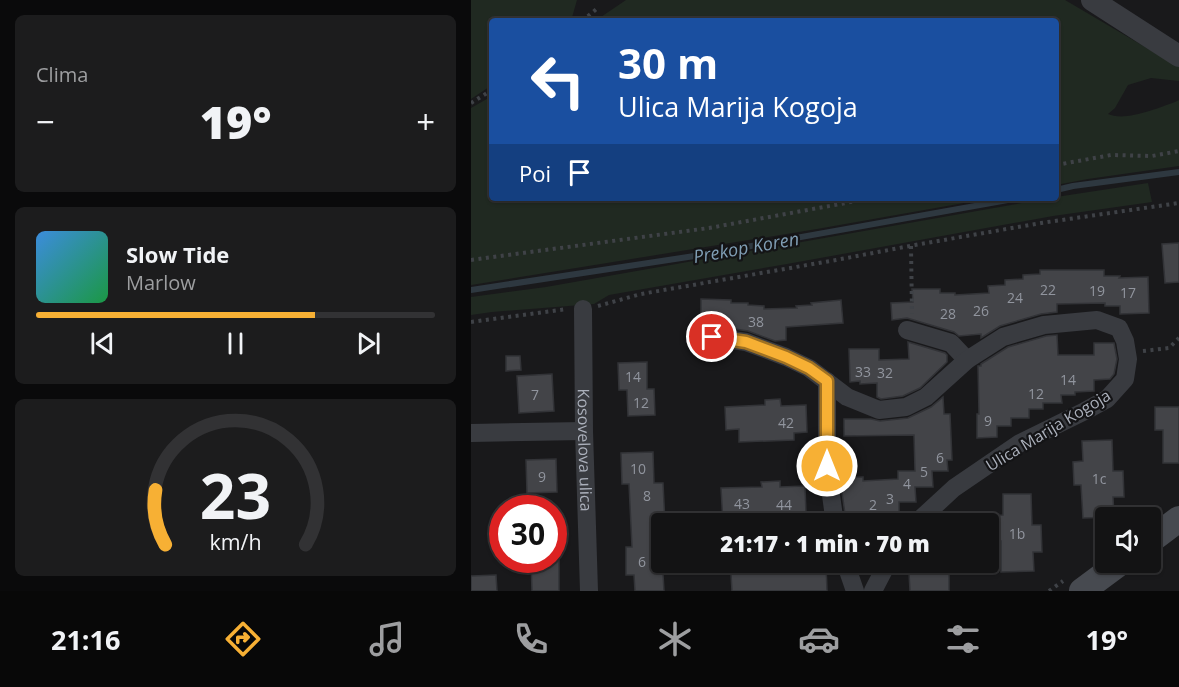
<!DOCTYPE html>
<html lang="it">
<head>
<meta charset="utf-8">
<style>
  :root { --surface:#131314; --page:#1c1c1d; --text:#f1f3f6; --muted:#9d9ea0; --line:#323234; --accent:#f7b034 }
  body { margin:0; font-family:"Open Sans",sans-serif; background:var(--page); color:var(--text); height:100vh; display:flex; flex-direction:column; font-size:22px; white-space:nowrap }
  * { box-sizing:border-box; margin:0 }
  p { font-size:20px; color:var(--muted) }
  .icon { flex:none; width:33px; height:33px; fill:none; stroke:currentColor; stroke-width:2; stroke-linecap:round; stroke-linejoin:round }
  .map { position:relative; flex:1; overflow:hidden }
  .drawer { display:flex; flex-direction:column; gap:15px; padding:15px; background:#0a0a0b; width:471px }
  .drawer>* { flex:none }
  .guide { position:absolute; left:18px; top:18px; width:570px; height:183px; border-radius:6px; box-shadow:0 2px 4px #0004,0 0 0 2px var(--line); background:#1a4fa0; color:#fff; overflow:hidden }
  .tools { position:absolute; left:624px; top:507px; display:grid; gap:12px }
  .tools a { display:grid; place-items:center; width:66px; height:66px; border-radius:6px; background:var(--surface); box-shadow:0 2px 4px #0004,0 0 0 2px var(--line); font-size:30px }
  .speed { position:absolute; left:18px; top:495px; display:flex; gap:12px; font-size:30px; font-weight:700; text-align:center }
  .speed>* { display:grid; place-content:center; width:78px; height:78px; border-radius:50%; background:var(--surface); box-shadow:0 2px 4px #0004,0 0 0 2px var(--line); line-height:1 }
  .speed .limit { border:9px solid #d22; background:#fff; color:#111 }
  .pin { position:absolute; display:grid; place-items:center; width:51px; height:51px; color:#fff; margin:-26px; border:3px solid #fff; border-radius:50%; box-shadow:0 2px 6px #0007 }
  .me { position:absolute; width:66px; margin:-33px; rotate:0deg; stroke-linejoin:round; filter:drop-shadow(0 0 4px #0008) }
  .turn { display:flex; align-items:center; gap:21px; height:126px; padding:0 30px; font-size:27px }
  .turn .icon { width:78px; height:78px; stroke-width:2.5 }
  .turn b { display:block; font-size:42px; line-height:51px }
  .then { display:flex; align-items:center; height:57px; padding:0 30px; background:#0003; gap:12px; font-size:22px }
  .big { font-size:45px; font-weight:800; line-height:1.1 }
  .drawer .widget { flex:1; display:flex; flex-direction:column; justify-content:center; gap:9px; min-width:0; padding:0 21px; border-radius:9px; background:var(--page) }
  .drawer .dial { align-items:center; gap:0 }
  .dial svg { height:156px; overflow:visible; fill:none; stroke:var(--line); stroke-width:7; stroke-linecap:round; text-anchor:middle }
  .dial text { fill:var(--text); stroke:none }
  .song { display:flex; align-items:center; gap:18px }
  .cover { width:72px; height:72px; border-radius:9px; background:linear-gradient(135deg,hsl(210 70% 55%),hsl(140 70% 35%)) }
  .played { height:6px; border-radius:3px; background:linear-gradient(90deg,var(--accent) 70%,var(--line) 70%) }
  .keys { display:flex; justify-content:space-around; direction:ltr }
  .heat { display:flex; justify-content:space-between; align-items:center; font-size:33px; direction:ltr }
  .trip { position:absolute; left:180px; top:513px; width:348px; height:60px; border-radius:6px; background:var(--surface); box-shadow:0 2px 4px #0004,0 0 0 2px var(--line); font-weight:800; line-height:60px; text-align:center }
  .tabs { display:flex; height:96px; justify-content:space-around; align-items:center; background:#080808; color:var(--muted) }
  .tabs .icon { width:42px; height:42px }
  .tabs .current { color:var(--accent) }
  .tabs b { font-size:27px; color:var(--text) }
  main { display:flex; flex:1; min-height:0 }
  .map>svg:first-child { display:block }
  .green { fill:#202921 }
  .lines { fill:none; stroke-linecap:round; stroke-linejoin:round }
  .stream { stroke:#2e3840; stroke-width:6 }
  .building { fill:#434448; stroke:#323337; stroke-width:1.5 }
  .path { stroke:#3f4247; stroke-width:4; stroke-dasharray:3 4.5; stroke-linecap:butt }
  .minor { stroke:#393b40; stroke-width:18 }
  .tertiary { stroke:#393b40; stroke-width:22 }
  .secondary { stroke:#474a50; stroke-width:26 }
  .route-casing { stroke:#a17222; stroke-width:15 }
  .route { stroke:#f7b034; stroke-width:10 }
  .labels { text-anchor:middle; dominant-baseline:central; stroke-width:4.5; stroke-linejoin:round; paint-order:stroke }
  .number-label { font-size:14px; fill:#91959e }
  .street-label { font-size:16px; fill:#abb0bb; stroke:#141416 }
  .water-label { font-size:18px; font-style:italic; fill:#819fb6; stroke:#141416 }
</style>
</head>
<body>
<main>
<section class="drawer">
<div class="widget"><p>Clima</p>
<div class="heat"><a>−</a><b class="big">19°</b><a>+</a></div>
</div>
<div class="widget">
<div class="song"><i class="cover"></i><div><b>Slow Tide</b><p>Marlow</p></div></div>
<div class="played"></div>
<div class="keys"><svg class="icon" aria-label="previous" viewBox="0 0 24 24"><path d="M18 5L8 12l10 7zM5 5v14"/></svg><svg class="icon" aria-label="pause" viewBox="0 0 24 24"><path d="M8 5v14M16 5v14"/></svg><svg class="icon" aria-label="next" viewBox="0 0 24 24"><path d="M6 5l10 7-10 7zM19 5v14"/></svg></div>
</div>
<div class="widget dial"><svg viewBox="0 0 100 80">
<path d="M14 69A42 42 0 1 1 86 69"/>
<path d="M14 69A42 42 0 0 1 9 41" stroke="#f7b034"/>
<text x="50" y="56" font-size="32" font-weight="700">23</text>
<text x="50" y="72" font-size="11">km/h</text>
</svg></div>
</section>
<div class="map">
<svg width="708" height="591" viewBox="0 0 708 591">
  <rect width="100%" height="100%" fill="#19191b"/>
  <path class="green" d="M0,0H106L100,21H21V85L0,99Z
    M155,0H594L708,67V81L680,78L657,85L644,108L637,114C654,122 687,108 704,102L708,100V166L617,179L585,185V21H124Z
    M21,96V198H521L346,229L0,285V108Z
    M677,183L681,202L582,216L316,264L138,295L123,304L21,312L0,315V297L75,287L585,197Z"/>
  <g class="lines">
    <path class="stream" d="M585,190L602,186L708,172
      M0,290L230,255L548,198"/>
  </g>
  <path class="building" d="M708,243V282L694,283L691,244Z
    M569,270H633V276H649L648,278L677,277L678,313L649,314V306H634V303L586,304V312L570,314L529,326L510,338V334L488,336L483,332L436,318L421,320L420,303L442,302L441,289H469V293H484V295L518,293L517,286L534,285V280L552,279V275L569,274Z
    M230,299L260,300V303H277V305L293,306V309L326,308L325,306L341,305L340,303L370,300L372,323L315,327V340L304,341L277,331L243,326L236,327L230,332Z
    M586,335L587,355H623V343H643L646,359L643,374L639,379L623,380V391L604,392V395H590L591,403H572V409H558V418H540V426H526V437L506,438V414H508L507,366H510V364L537,347L575,336Z
    M437,342L474,353L476,355V362L449,388L432,396L410,399L406,397V383L389,384V381L379,382L378,349H408V360L438,359Z
    M35,356H49L50,370L35,371Z
    M176,362V389H183L184,415L157,416L156,390H148L147,363Z
    M81,374L83,411L48,413L46,376Z
    M472,397L473,414H479L481,460H476L477,471H461L462,487H444L445,502H428V513H410V524H393L394,513L374,514L369,478L392,477V481L427,479V471H444L443,435L373,436V419H400L409,421L437,418L460,407Z
    M309,399L310,406L335,405L336,432L323,433V440L268,442V429L255,430L254,407L294,405V400Z
    M684,407H708V463H692V430H684Z
    M641,440L642,471H652L653,497H642L643,517L612,518L610,485H603L602,462L612,461L611,441Z
    M182,452L183,483H192L194,524L186,525L187,574H192L193,591H164L163,575H155V547H161L158,484H151L150,453Z
    M85,459L86,492L56,493L55,460Z
    M309,481V487L334,486L335,514L307,515V521L252,523L250,488L291,487L290,482Z
    M532,494H560L561,525H570L571,552H562L563,571L530,572V541H521V516L532,515Z
    M60,560H88V591H61Z
    M449,562H478V591H439L438,573L449,572Z
    M355,564L356,591H261L260,574L312,573L311,565Z
    M25,575L26,591H0V576Z"/>
  <g class="lines">
    <path class="path" d="M111,21L128,7
      M0,103L21,90
      M585,165L640,155L681,156L708,151
      M440,246L441,314
      M0,260L238,228L402,198
      M127,306L170,294L365,260L444,245L570,223L708,203
      M0,322L96,309
      M672,351L698,348L708,338
      M578,591L592,581"/>
    <g class="minor">
      <path id="s1" d="M112,309L113,431L118,591"/>
      <path d="M436,330L480,343L496,360"/>
      <path d="M241,337L275,342L315,357L338,368L376,397L408,410L435,407L455,397L496,360L532,337L573,325L626,320L648,328L654,341L657,359L654,379L636,399L614,411L549,443L483,488L444,524"/>
      <path d="M356,381V466L364,524"/>
      <path d="M0,433L113,431"/>
      <path d="M374,562L384,591"/>
      <path d="M402,591L417,562"/>
    </g>
    <path class="tertiary" d="M621,0L708,56"/>
    <path class="secondary" d="M680,540L708,519
      M611,591L650,562"/>
  </g>
  <g class="lines">
    <defs>
      <path id="route" d="M241,337L275,342L315,357L338,368L356,381V466"/>
    </defs>
    <use href="#route" class="route-casing"/>
    <use href="#route" class="route"/>
  </g>
  <g class="labels">
    <g class="number-label">
      <text x="577" y="289">22</text>
      <text x="626" y="290">19</text>
      <text x="657" y="292">17</text>
      <text x="544" y="297">24</text>
      <text x="510" y="310">26</text>
      <text x="477" y="313">28</text>
      <text x="285" y="321">38</text>
      <text x="392" y="371">33</text>
      <text x="414" y="372">32</text>
      <text x="162" y="376">14</text>
      <text x="597" y="379">14</text>
      <text x="565" y="393">12</text>
      <text x="64" y="394">7</text>
      <text x="170" y="402">12</text>
      <text x="517" y="420">9</text>
      <text x="315" y="422">42</text>
      <text x="469" y="457">6</text>
      <text x="167" y="468">10</text>
      <text x="453" y="471">5</text>
      <text x="71" y="476">9</text>
      <text x="628" y="478">1c</text>
      <text x="436" y="483">4</text>
      <text x="176" y="495">8</text>
      <text x="419" y="498">3</text>
      <text x="271" y="503">43</text>
      <text x="313" y="504">44</text>
      <text x="402" y="504">2</text>
      <text x="546" y="533">1b</text>
      <text x="171" y="561">6</text>
    </g>
    <g class="street-label">
      <text transform="translate(577 430) rotate(-31)">Ulica Marija Kogoja</text>
      <text stroke="none"><textPath href="#s1" startOffset="141">Kosovelova ulica</textPath></text>
    </g>
    <g class="water-label">
      <text transform="translate(275 247) rotate(-10)">Prekop Koren</text>
    </g>
  </g>
</svg>
<div class="tools">
<a><svg class="icon" aria-label="sound" viewBox="0 0 24 24"><path d="M4 9h4l5-4v14l-5-4H4zM17 9q2 3 0 6"/></svg></a>
</div>
<div class="speed"><div class="limit">30</div></div>
<div class="pin" style="left:241px;top:337px;background:#d93025"><svg class="icon" aria-label="arrive" viewBox="0 0 24 24"><path d="M6 21V4h12l-3 4 3 4H6"/></svg></div>
<svg class="me" style="left:356px;top:466px" viewBox="-20 -20 40 40"><circle r="17" fill="#f7b034" stroke="#fff" stroke-width="3"/><path d="M0-11L8 9 0 5-8 9z" fill="#fff"/></svg>
<div class="trip">21:17 · 1 min · 70 m</div>
<div class="guide">
<div class="turn"><svg class="icon" aria-label="left" viewBox="0 0 24 24"><path d="M17 20v-9H6M10 6l-5 5 5 5"/></svg><div><b>30 m</b>Ulica Marija Kogoja</div></div>
<div class="then">Poi<svg class="icon" aria-label="arrive" viewBox="0 0 24 24"><path d="M6 21V4h12l-3 4 3 4H6"/></svg></div>
</div>
</div>
</main>
<nav class="tabs">
<b>21:16</b>
<svg class="icon current" aria-label="directions" viewBox="0 0 24 24"><path d="M12 3l9 9-9 9-9-9zM9 14v-3h6M13 9l2 2-2 2"/></svg>
<svg class="icon" aria-label="music" viewBox="0 0 24 24"><path d="M9 18V5l10-2v13"/><circle cx="6" cy="18" r="3"/><circle cx="16" cy="16" r="3"/></svg>
<svg class="icon" aria-label="phone" viewBox="0 0 24 24"><path d="M5 4h4l2 5-3 2q2 4 5 5l2-3 5 2v4C11 20 4 13 5 4z"/></svg>
<svg class="icon" aria-label="climate" viewBox="0 0 24 24"><path d="M12 3v18M4 7l16 10M4 17L20 7"/></svg>
<svg class="icon" aria-label="car" viewBox="0 0 24 24"><path d="M5 17H2v-5l4-1 3-4h7l3 4 3 1v5h-3M9 17h6M6 11h13"/><circle cx="7" cy="17" r="2"/><circle cx="17" cy="17" r="2"/></svg>
<svg class="icon" aria-label="filters" viewBox="0 0 24 24"><path d="M4 7h16M4 17h16"/><circle cx="9" cy="7" r="2"/><circle cx="15" cy="17" r="2"/></svg>
<b>19°</b>
</nav>
</body>
</html>
